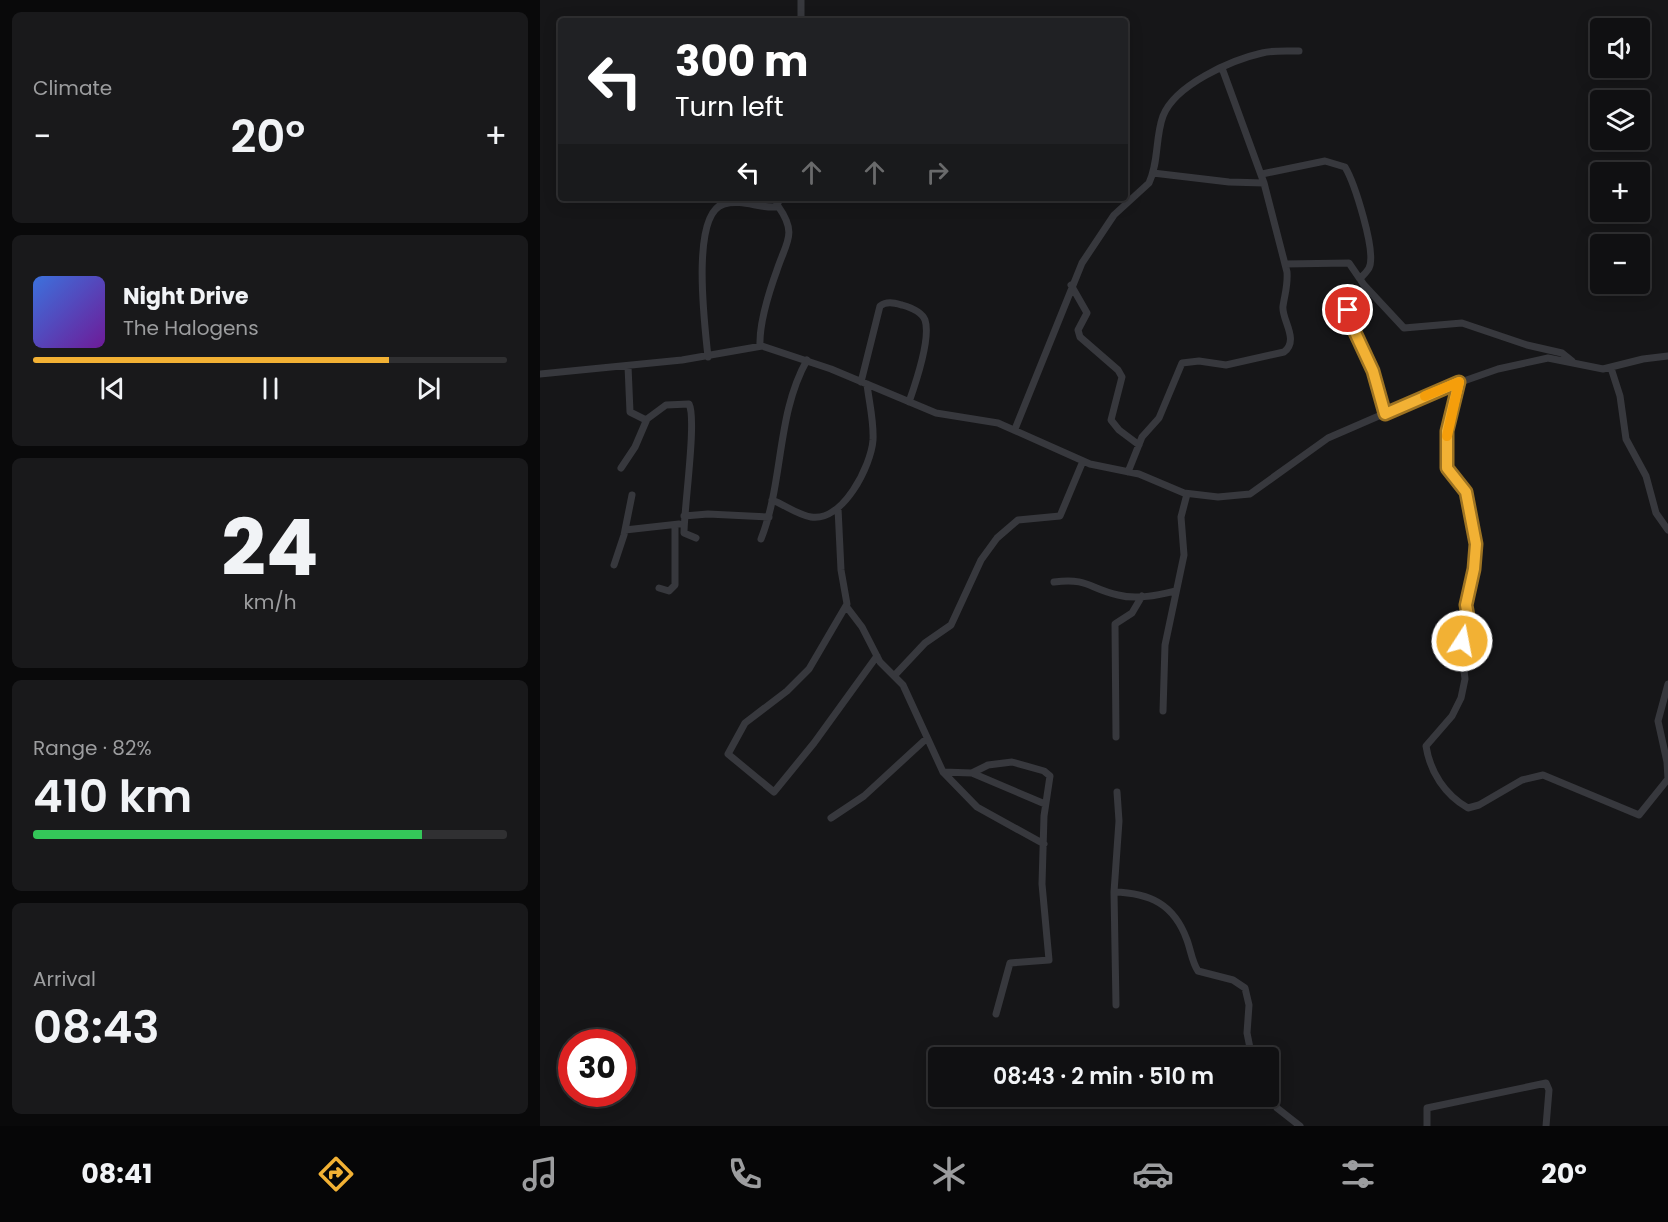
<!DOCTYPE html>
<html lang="en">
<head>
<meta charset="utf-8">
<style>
  :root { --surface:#101012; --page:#19191b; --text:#f1f3f6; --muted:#9c9d9f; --line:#303032; --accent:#f2b134 }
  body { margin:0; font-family:Poppins,sans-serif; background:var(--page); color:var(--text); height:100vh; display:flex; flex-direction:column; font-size:22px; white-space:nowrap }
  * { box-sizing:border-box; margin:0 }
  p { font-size:20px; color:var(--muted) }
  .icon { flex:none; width:33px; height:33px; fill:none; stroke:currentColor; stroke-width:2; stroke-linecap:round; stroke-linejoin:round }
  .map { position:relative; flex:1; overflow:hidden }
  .panel { display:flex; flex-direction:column; gap:12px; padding:12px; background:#09090a; width:540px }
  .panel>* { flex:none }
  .guide { position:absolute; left:18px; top:18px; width:570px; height:183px; border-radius:6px; box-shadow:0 3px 15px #0003,0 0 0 2px var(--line); background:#202124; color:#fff; overflow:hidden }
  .buttons { position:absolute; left:1050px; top:18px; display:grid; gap:12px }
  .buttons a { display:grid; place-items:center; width:60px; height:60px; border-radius:6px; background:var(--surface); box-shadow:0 3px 15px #0003,0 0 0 2px var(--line); font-size:30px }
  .speed { position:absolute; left:18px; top:1029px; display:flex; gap:12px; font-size:30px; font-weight:700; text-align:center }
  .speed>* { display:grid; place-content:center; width:78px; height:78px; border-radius:50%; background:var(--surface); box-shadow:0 3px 15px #0003,0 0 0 2px var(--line); line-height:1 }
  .speed .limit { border:9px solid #d22; background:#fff; color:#111 }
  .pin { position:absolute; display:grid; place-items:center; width:51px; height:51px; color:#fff; margin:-26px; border:3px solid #fff; border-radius:50%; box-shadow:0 2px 6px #0007 }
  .me { position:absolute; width:66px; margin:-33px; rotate:11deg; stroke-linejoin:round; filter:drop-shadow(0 0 4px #0008) }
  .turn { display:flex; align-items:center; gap:21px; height:126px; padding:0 18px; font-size:27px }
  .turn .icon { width:78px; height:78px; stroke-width:2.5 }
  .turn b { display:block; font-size:42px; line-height:51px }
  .lanes { display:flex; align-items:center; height:57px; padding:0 18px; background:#0003; justify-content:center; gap:30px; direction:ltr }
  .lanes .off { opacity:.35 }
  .big { font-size:45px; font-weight:600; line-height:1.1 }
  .panel .card { flex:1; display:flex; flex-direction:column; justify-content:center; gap:9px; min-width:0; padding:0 21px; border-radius:9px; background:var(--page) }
  .panel .dial { align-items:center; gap:0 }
  .dial b { font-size:78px; line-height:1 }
  .song { display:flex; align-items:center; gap:18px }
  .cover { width:72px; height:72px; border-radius:9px; background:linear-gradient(135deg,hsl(220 70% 55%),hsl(280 70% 35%)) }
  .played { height:6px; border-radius:3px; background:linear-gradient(90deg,var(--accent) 75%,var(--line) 75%) }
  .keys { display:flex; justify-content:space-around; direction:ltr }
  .heat { display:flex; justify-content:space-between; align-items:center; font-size:33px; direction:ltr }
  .charge { height:9px; border-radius:4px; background:linear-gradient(90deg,#34c759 82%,var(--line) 0) }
  .trip { position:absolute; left:388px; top:1047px; width:351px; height:60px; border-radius:6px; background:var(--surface); box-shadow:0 3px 15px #0003,0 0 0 2px var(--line); font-weight:600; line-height:60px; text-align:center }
  .menu { display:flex; height:96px; justify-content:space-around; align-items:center; background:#060607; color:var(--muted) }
  .menu .icon { width:42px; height:42px }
  .menu .active { color:var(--accent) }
  .menu b { font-size:27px; color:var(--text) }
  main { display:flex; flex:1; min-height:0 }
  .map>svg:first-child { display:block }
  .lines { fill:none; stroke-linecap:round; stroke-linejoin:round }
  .street { stroke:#37383d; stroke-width:7 }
  .route-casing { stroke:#9d7322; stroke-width:15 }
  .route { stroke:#f2b134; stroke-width:10 }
  .slow { stroke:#f59e0b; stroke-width:10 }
</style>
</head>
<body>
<main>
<section class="panel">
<div class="card"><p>Climate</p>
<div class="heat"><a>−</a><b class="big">20°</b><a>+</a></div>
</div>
<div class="card">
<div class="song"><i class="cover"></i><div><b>Night Drive</b><p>The Halogens</p></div></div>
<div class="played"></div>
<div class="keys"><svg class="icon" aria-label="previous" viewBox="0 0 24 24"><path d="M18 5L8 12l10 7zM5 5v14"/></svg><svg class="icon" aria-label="pause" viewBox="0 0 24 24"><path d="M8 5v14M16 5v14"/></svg><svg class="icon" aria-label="next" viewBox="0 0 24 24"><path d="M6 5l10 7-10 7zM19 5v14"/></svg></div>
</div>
<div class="card dial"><b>24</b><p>km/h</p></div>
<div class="card"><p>Range · 82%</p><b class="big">410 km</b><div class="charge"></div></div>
<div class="card"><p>Arrival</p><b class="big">08:43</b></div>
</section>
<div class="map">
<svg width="1128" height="1126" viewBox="0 0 1128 1126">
  <rect width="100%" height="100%" fill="#161618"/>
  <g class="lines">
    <path class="street" d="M261,0V21
      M613,173L689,182L724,183
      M722,174L785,161L805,167C814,182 837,252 829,268C827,272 822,276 820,279
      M745,264L809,263L824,285L864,328L922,323L987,345L1022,353L1032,361
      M531,285L547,313L538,330L540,337L578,370L582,377L571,420L579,430L599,445
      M826,288L807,294C807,322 822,343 832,369C837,383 841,399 845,414
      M220,346C219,323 229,292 237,270C246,242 258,234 238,206
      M168,357C165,327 150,213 184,204C202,199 218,208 235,207L241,198
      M88,366L90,412L106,420
      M1071,368L1080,396L1086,439L1106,476L1116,513L1128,530
      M0,374L142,360L222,346L291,369L396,413L458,423L550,464L599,474L644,493L678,497L710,494L788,438L901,389L958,369L1008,358L1063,369L1103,359L1128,356
      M321,382L340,306C347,301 354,303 362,305C369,307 382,312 385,320C391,338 375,385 369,402
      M919,382L907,431L906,462L908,473L926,492L936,537L934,569L926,600L930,627L921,644L925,679L921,698L912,716L886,746C890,772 905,795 928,808L939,805L982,780L1003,775L1099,815L1128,779L1127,762L1118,721L1128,684
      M475,429L542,263L574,215L609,183C619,162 615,138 623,116C635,85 691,60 722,53C733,50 747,51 759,51
      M81,468L95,447L107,419L126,405L149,404C157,419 144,508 144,533L156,538
      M588,472L602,437L619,418L642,363L659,361L686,365L744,352C760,340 741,319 743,306C745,293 748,285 747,272L724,183L682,68
      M232,500C245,505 258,515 271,517C303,522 331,466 333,440C334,421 329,402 327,384
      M298,508L301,570L307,604L269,669L247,691L205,723L188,754L234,792L274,743L337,656
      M144,516L168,514L229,517
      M85,530L139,524
      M221,539C244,481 236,415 267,360
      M74,565L84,535L92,495
      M514,582C549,578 548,588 578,595C597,600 618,595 635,591
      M119,588L129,591L135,585V525
      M306,606L322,627L340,662L363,685L403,772L437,807L504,844
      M354,676L385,643L411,625L441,560L457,538L478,520L520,516L543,461
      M623,711L625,645L644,555L641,517L647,494
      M576,737L575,624L592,613L602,596
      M403,772L432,773L448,765L472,762L504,771L510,776L504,816L502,884L509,960L470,963L456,1014
      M432,773L505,804
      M291,818L324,796L386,739
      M574,892C610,893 634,904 647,940C651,951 652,962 658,971L693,980L705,988L709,1005L707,1033L712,1058
      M576,1005L574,892L579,821L577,792
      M729,1096L737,1108L760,1126
      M887,1126V1108L1006,1083L1009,1090L1006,1126"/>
  </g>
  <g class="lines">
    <defs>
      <path id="route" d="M808,310L813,328L833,371L845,414L919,382L907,431V468L926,492L936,544L934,569L926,605L930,627L922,641"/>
    </defs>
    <use href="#route" class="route-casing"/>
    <use href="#route" class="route"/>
    <path class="slow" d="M885,396L919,382L907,436"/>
  </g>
</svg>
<div class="buttons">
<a><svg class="icon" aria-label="sound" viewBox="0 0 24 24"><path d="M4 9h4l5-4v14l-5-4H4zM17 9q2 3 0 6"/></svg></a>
<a><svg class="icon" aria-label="layers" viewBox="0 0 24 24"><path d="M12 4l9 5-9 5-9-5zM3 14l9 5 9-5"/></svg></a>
<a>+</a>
<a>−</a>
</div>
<div class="speed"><div class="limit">30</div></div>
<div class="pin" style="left:808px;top:310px;background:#d93025"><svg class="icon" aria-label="arrive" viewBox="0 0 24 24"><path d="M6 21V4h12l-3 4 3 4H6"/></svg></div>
<svg class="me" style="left:922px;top:641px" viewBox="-20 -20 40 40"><circle r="17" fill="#f2b134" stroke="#fff" stroke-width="3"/><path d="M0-11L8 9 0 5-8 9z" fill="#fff"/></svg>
<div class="trip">08:43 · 2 min · 510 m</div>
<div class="guide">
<div class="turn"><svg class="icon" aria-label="left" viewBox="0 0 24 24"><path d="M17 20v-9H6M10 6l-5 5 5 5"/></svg><div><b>300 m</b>Turn left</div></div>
<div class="lanes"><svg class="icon" aria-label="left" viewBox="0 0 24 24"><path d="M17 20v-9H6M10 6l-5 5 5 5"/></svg><svg class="icon off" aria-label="ahead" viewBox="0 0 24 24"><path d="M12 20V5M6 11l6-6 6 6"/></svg><svg class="icon off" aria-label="ahead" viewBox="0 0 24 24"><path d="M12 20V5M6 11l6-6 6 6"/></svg><svg class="icon off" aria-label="right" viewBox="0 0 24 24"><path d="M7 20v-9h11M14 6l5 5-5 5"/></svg></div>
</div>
</div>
</main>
<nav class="menu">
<b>08:41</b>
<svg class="icon active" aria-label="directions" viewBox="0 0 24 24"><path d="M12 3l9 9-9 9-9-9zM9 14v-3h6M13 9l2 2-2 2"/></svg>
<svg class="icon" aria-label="music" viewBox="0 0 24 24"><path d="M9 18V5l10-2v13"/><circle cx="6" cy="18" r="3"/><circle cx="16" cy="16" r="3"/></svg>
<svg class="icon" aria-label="phone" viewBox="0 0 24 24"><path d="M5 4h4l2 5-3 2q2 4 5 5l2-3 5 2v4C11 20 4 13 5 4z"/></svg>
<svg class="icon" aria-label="climate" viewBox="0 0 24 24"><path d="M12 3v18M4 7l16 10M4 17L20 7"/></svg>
<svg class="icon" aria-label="car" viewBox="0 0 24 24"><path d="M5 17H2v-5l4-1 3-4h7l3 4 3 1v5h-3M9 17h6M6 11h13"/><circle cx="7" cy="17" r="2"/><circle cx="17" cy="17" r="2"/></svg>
<svg class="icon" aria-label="filters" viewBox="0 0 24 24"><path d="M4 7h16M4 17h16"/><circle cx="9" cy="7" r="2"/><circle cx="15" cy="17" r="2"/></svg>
<b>20°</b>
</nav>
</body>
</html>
